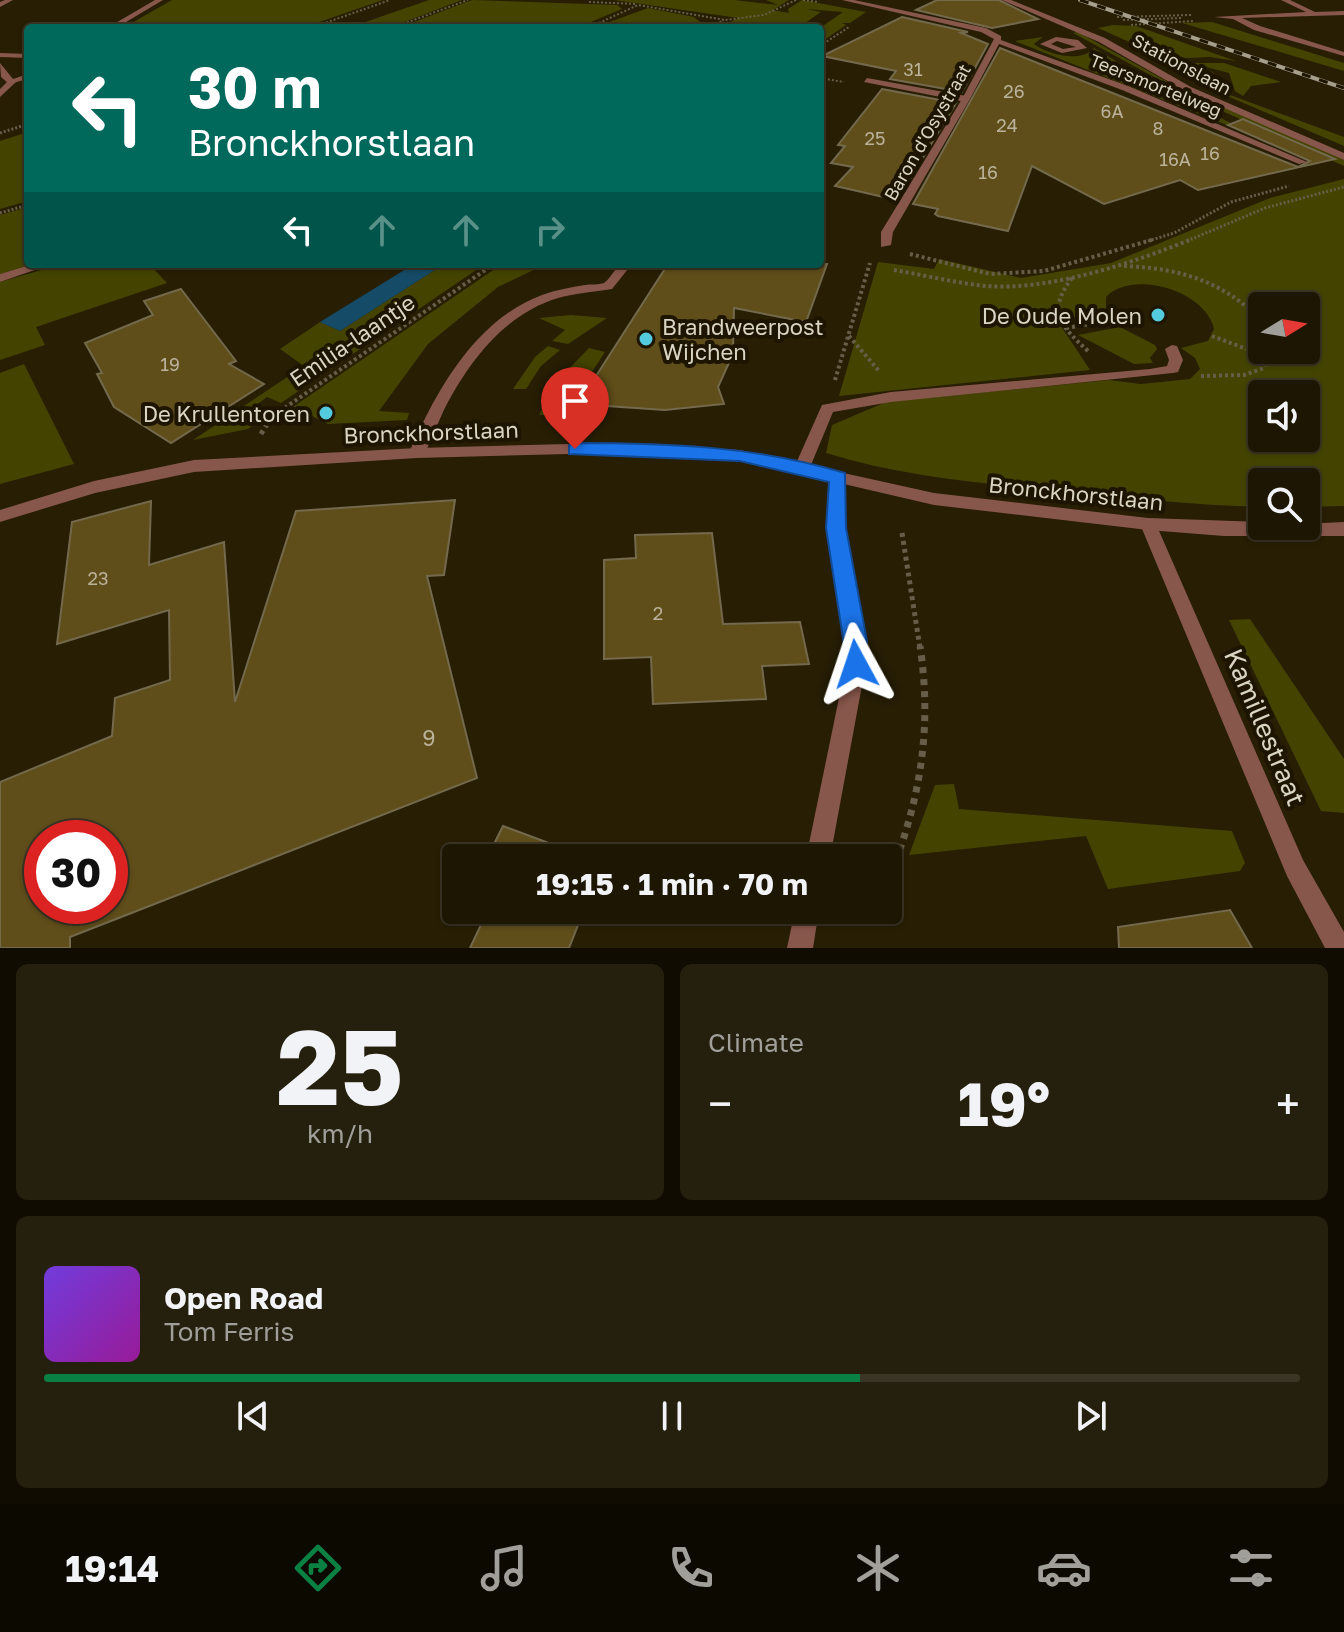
<!DOCTYPE html>
<html lang="en">
<head>
<meta charset="utf-8">
<style>
  :root { --surface:#1d1603; --page:#251f0d; --text:#f1f3f6; --muted:#a09f9a; --line:#3b3525; --accent:#0b8043 }
  body { margin:0; font-family:"Golos Text",sans-serif; background:var(--page); color:var(--text); height:100vh; display:flex; flex-direction:column; font-size:30px; white-space:nowrap }
  * { box-sizing:border-box; margin:0 }
  p { font-size:26px; color:var(--muted) }
  .icon { flex:none; width:44px; height:44px; fill:none; stroke:currentColor; stroke-width:2; stroke-linecap:round; stroke-linejoin:round }
  .map { position:relative; height:948px; overflow:hidden }
  .drawer { display:flex; flex-direction:column; gap:16px; padding:16px; background:#100c02; flex:1 }
  .drawer>* { flex:none }
  .top-card { position:absolute; left:24px; top:24px; width:800px; height:244px; border-radius:8px; box-shadow:0 2px 6px #0004,0 0 0 2px var(--line); background:#00695c; color:#fff; overflow:hidden }
  .needle { width:52px; rotate:79deg }
  .controls { position:absolute; left:1248px; top:292px; display:grid; gap:16px }
  .controls a { display:grid; place-items:center; width:72px; height:72px; border-radius:8px; background:var(--surface); box-shadow:0 2px 6px #0004,0 0 0 2px var(--line); font-size:40px }
  .speed { position:absolute; left:24px; top:820px; display:flex; gap:16px; font-size:40px; font-weight:700; text-align:center }
  .speed>* { display:grid; place-content:center; width:104px; height:104px; border-radius:50%; background:var(--surface); box-shadow:0 2px 6px #0004,0 0 0 2px var(--line); line-height:1 }
  .speed .limit { border:12px solid #d22; background:#fff; color:#111 }
  .pin { position:absolute; display:grid; place-items:center; width:68px; height:68px; color:#fff; margin:-82px -34px; border-radius:50% 50% 50% 0; rotate:-45deg; box-shadow:0 0 8px #0007 }
  .pin .icon { rotate:45deg }
  .me { position:absolute; width:88px; margin:-44px; rotate:355deg; stroke-linejoin:round; filter:drop-shadow(0 0 6px #0008) }
  .turn { display:flex; align-items:center; gap:28px; height:168px; padding:0 32px; font-size:36px }
  .turn .icon { width:104px; height:104px; stroke-width:2.5 }
  .turn b { display:block; font-size:56px; line-height:68px }
  .lanes { display:flex; align-items:center; height:76px; padding:0 32px; background:#0003; justify-content:center; gap:40px; direction:ltr }
  .lanes .off { opacity:.35 }
  .big { font-size:60px; font-weight:700; line-height:1.1 }
  .drawer .card { flex:1; display:flex; flex-direction:column; justify-content:center; gap:12px; min-width:0; padding:0 28px; border-radius:12px; background:var(--page) }
  .drawer .dial { align-items:center; gap:0 }
  .dial b { font-size:104px; line-height:1 }
  .song { display:flex; align-items:center; gap:24px }
  .cover { width:96px; height:96px; border-radius:12px; background:linear-gradient(135deg,hsl(260 70% 55%),hsl(300 70% 35%)) }
  .played { height:8px; border-radius:4px; background:linear-gradient(90deg,var(--accent) 65%,var(--line) 65%) }
  .keys { display:flex; justify-content:space-around; direction:ltr }
  .heat { display:flex; justify-content:space-between; align-items:center; font-size:44px; direction:ltr }
  .drawer .tiles { flex:1; display:grid; gap:16px; grid-template-columns:1fr 1fr }
  .card:last-child { grid-column:span 2 }
  .trip { position:absolute; left:442px; top:844px; width:460px; height:80px; border-radius:8px; background:var(--surface); box-shadow:0 2px 6px #0004,0 0 0 2px var(--line); font-weight:700; line-height:80px; text-align:center }
  .dock { display:flex; height:128px; justify-content:space-around; align-items:center; background:#0c0901; color:var(--muted) }
  .dock .icon { width:56px; height:56px }
  .dock .active { color:var(--accent) }
  .dock b { font-size:36px; color:var(--text) }
  .map>svg:first-child { display:block }
  .green { fill:#440; fill-rule:evenodd }
  .water { fill:#154b67 }
  .building { fill:#5f4e1a; stroke:#73694d; stroke-width:2; fill-rule:evenodd }
  .lines { fill:none; stroke-linecap:round; stroke-linejoin:round }
  .path-far4 { stroke:#665e48; stroke-width:2; stroke-dasharray:2 2; stroke-linecap:butt }
  .path-far3 { stroke:#665e48; stroke-width:3; stroke-dasharray:2 2; stroke-linecap:butt }
  .path-far2 { stroke:#665e48; stroke-width:4; stroke-dasharray:3 3; stroke-linecap:butt }
  .path-far1 { stroke:#665e48; stroke-width:5; stroke-dasharray:4 4; stroke-linecap:butt }
  .path { stroke:#665e48; stroke-width:7; stroke-dasharray:6 6; stroke-linecap:butt }
  .service { fill:#88574c; fill-rule:evenodd }
  .pedestrian { fill:#88574c; fill-rule:evenodd }
  .minor { fill:#88574c; fill-rule:evenodd }
  .tertiary { fill:#88574c; fill-rule:evenodd }
  .rail-casing { stroke:#a59f8c; stroke-width:4 }
  .rail { stroke:#1e1500; stroke-width:3; stroke-dasharray:9; stroke-linecap:butt }
  .route { fill:#1a73e8; stroke:#114b97; stroke-width:2 }
  .poi-dot { fill:#54cadd; stroke:#1e1500; stroke-width:3 }
  .labels { text-anchor:middle; dominant-baseline:central; stroke-width:8; stroke-linejoin:round; paint-order:stroke }
  .far-street-label { font-size:18px; fill:#d9d4c4; stroke:#1e1500 }
  .number-label { font-size:18px; fill:#bab29a }
  .poi-label { font-size:22px; fill:#d9d4c4; stroke:#1e1500; text-anchor:end }
  .street-label { font-size:22px; fill:#d9d4c4; stroke:#1e1500 }
  .near-number-label { font-size:22px; fill:#bab29a }
  .near-street-label { font-size:26px; fill:#d9d4c4; stroke:#1e1500 }
</style>
</head>
<body>
<div class="map">
<svg width="1344" height="948" viewBox="0 0 1344 948">
  <rect width="100%" height="100%" fill="#271e04"/>
  <path class="green" d="M172,0H383L302,28H123Z
    M429,0H462L389,28H348Z
    M472,0L617,5L622,9L579,27L582,28H398Z
    M614,0H734L778,5L766,0H789L773,10L789,13L788,9L802,0L866,12L850,23H842L846,25L820,43V28L843,12L806,9L821,12L798,28H720L738,18Z
    M648,8L694,17L705,26L593,28Z
    M1212,22L1344,63V71L1182,23Z
    M1113,25L1136,26L1236,61L1210,57L1167,59L1098,28Z
    M1078,32L1168,82L1344,160V166L1191,97L1073,33Z
    M1043,37L1034,44C1048,55 1082,63 1094,48L1171,94L1270,142L1015,41Z
    M1191,63H1224L1281,82L1251,86L1243,96L1235,91L1229,73Z
    M1195,68L1213,72L1214,89L1344,137V146L1211,89L1183,72Z
    M28,132V149L24,151L28,157V201L0,209V141Z
    M1344,179V506L1306,507V482H1262V507C1195,505 1128,498 1061,491C981,483 903,477 826,453L832,425L886,402L1109,380L1141,384L1190,379L1200,369L1195,358L1181,348L1208,341L1214,329C1206,291 1133,269 1106,297V313L1057,320L1090,370L839,396L878,262L934,269L939,259L1021,278L1111,263L1270,198ZM1262,306H1306V350H1262ZM1262,394H1306V438H1262Z
    M28,207V264H33L0,274V215Z
    M62,264H149L167,283L36,327L45,345L0,360V282Z
    M444,264H485L281,403L267,397L243,415L258,421L248,429L193,440L304,366L280,349L320,322L340,331Z
    M502,264H546L498,287L428,344L379,411L409,413L407,420L328,424L304,412L284,413Z
    M571,315L607,318L568,344L552,341L565,330L539,318Z
    M1120,327L1155,345L1157,349L1150,358L1153,363L1134,364L1078,335Z
    M548,346L560,350L541,366L526,389H513L535,357Z
    M589,348L605,352L564,415H539L555,383Z
    M24,364L74,464L0,484V373Z
    M1250,619L1344,759V813L1321,811L1229,620Z
    M954,784L959,809L1232,831L1245,863L1240,871L1108,889L1086,836L909,855L935,785Z"/>
  <path class="water" d="M414,264H444L340,331L320,322Z"/>
  <path class="building" d="M937,0H999L1038,19L992,28L916,10Z
    M902,17L968,32L961,33L988,44L962,92L890,79L896,71L822,56Z
    M1000,48L1298,167L1310,161L1228,125L1243,119L1335,159L1198,190L1180,180L1104,204L1032,166L1008,231L938,216L935,214L938,209L913,204Z
    M882,89L956,103L897,200L835,186L853,167L831,163L845,146L838,145Z
    M668,264H827L806,322L734,308L733,354L718,387L724,404L665,410L578,404Z
    M181,289L236,361L229,364L264,384L171,443L114,407L97,374L102,373L85,343L153,315L144,301Z
    M455,500L444,575L427,576L477,778L70,937V948H0V782L112,736L115,698L170,680L169,610L57,644L72,522L151,501L149,565L224,542L235,702L296,511ZM42,838H110V906H42Z
    M712,533L723,624L800,622L809,664L762,666L766,699L653,704L651,657L604,659V560L636,558L635,535Z
    M503,826L546,842L580,856L487,858Z
    M488,910H584L569,948H470Z
    M1230,910L1252,948H1119L1118,927Z"/>
  <g class="lines">
    <path class="path-far4" d="M803,0L819,2
      M589,2L637,4
      M1117,17L1191,15
      M1123,20L1181,18
      M1131,25L1193,21
      M311,28L390,0
      M392,28L468,0
      M588,28L638,5L725,20L764,15L796,0
      M709,28L724,20
      M820,46L849,27
      M820,78L844,82"/>
    <path class="path-far3" d="M0,133L28,124
      M0,213L28,205
      M1148,241L1174,233L1231,202L1289,186
      M1187,241L1265,208L1344,187"/>
    <path class="path-far2" d="M910,254L990,274L1044,271L1155,239
      M1124,266C1178,268 1225,281 1262,322
      M894,270C924,275 956,283 986,286C1049,291 1133,263 1192,239
      M1072,278C1046,312 1061,326 1088,351
      M1066,328L1113,320
      M849,336L879,371
      M1212,336L1268,357
      M1201,376L1244,375L1264,368L1269,350
      M835,380L870,263
      M270,418L494,264"/>
    <path class="path-far1" d="M261,434L272,416
      M902,533L920,648"/>
    <path class="path" d="M853,850L899,852C923,783 931,719 920,646"/>
    <path class="service" d="M867,78L966,96L970,99L966,102L864,82Z
      M33,264H52L0,282V274Z
      M620,264H632L612,289C594,292 576,293 558,298C504,314 467,364 443,412C436,427 430,443 423,457H411L409,453C436,391 475,320 542,295C556,290 571,287 585,285C590,284 599,285 604,283C609,280 615,269 620,264Z
      M1172,345L1177,346L1183,360L1178,372L1173,373L891,402L833,412L808,472L802,474L794,468L822,405L891,392L1150,369L1167,366L1169,360L1165,349Z"/>
    <path class="pedestrian" d="M5,0H13L0,7V2Z
      M155,0H163L116,28H107Z
      M1056,37L1078,40L1087,48L1062,53L1040,44ZM1057,41L1076,47L1063,49L1051,44Z
      M0,53L28,54V58L0,57Z
      M0,63L13,79L28,74V79L9,84L1,77Z"/>
    <path class="minor" d="M842,0H854L986,28L1001,36V40L1128,86L1307,162L1299,164L1122,90L999,44L970,99L893,232L891,245L881,247V232L962,99L994,39L981,32Z
      M1281,0H1290L1315,12L1344,11V15L1242,18L1260,26L1344,52V56L1254,30L1233,19L1214,17L1306,12Z
      M9,80L16,82L0,97V89Z
      M838,471L846,477L845,528L866,641V664L830,858H806L846,664V641L827,528L830,477Z
      M1148,518L1154,519L1156,524L1303,860L1344,932V948H1325L1287,876L1140,524L1142,519Z
      M795,910H819L813,948H787Z"/>
    <path class="tertiary" d="M1002,0H1011L1105,38L1191,87L1344,153V160L1185,91L1099,42Z
      M607,443L740,450L934,493L1148,518L1262,522V526L1344,522V536H1224L1148,530L934,505L740,460L607,453L417,458L194,472L95,493L0,522V510L94,481L194,460L417,448Z"/>
    <defs>
      <path id="rail" d="M1080,0L1344,88"/>
    </defs>
    <use href="#rail" class="rail-casing"/>
    <use href="#rail" class="rail"/>
  </g>
  <path class="route" d="M575,443C668,443 755,446 845,473L846,528L867,641L864,671L856,674L848,671L826,528L829,482L740,461L569,454V445Z"/>
  <g class="poi-dot">
    <circle cx="1158" cy="315" r="8"/>
    <circle cx="646" cy="339" r="8"/>
    <circle cx="326" cy="413" r="8"/>
  </g>
  <g class="labels">
    <g class="far-street-label">
      <text transform="translate(1182 64) rotate(28)">Stationslaan</text>
      <text transform="translate(1156 85) rotate(22)">Teersmortelweg</text>
      <text transform="translate(927 132) rotate(-60)">Baron d'Osystraat</text>
    </g>
    <g class="number-label">
      <text x="913" y="69">31</text>
      <text x="1014" y="91">26</text>
      <text x="1112" y="111">6A</text>
      <text x="1007" y="125">24</text>
      <text x="1158" y="128">8</text>
      <text x="875" y="138">25</text>
      <text x="1210" y="153">16</text>
      <text x="1175" y="159">16A</text>
      <text x="988" y="172">16</text>
      <text x="170" y="364">19</text>
      <text x="98" y="578">23</text>
      <text x="658" y="613">2</text>
    </g>
    <g class="poi-label">
      <text x="1142" y="315">De Oude Molen</text>
      <text x="662" y="326" text-anchor="start">Brandweerpost<tspan x="662" dy="25">Wijchen</tspan></text>
      <text x="310" y="413">De Krullentoren</text>
    </g>
    <g class="street-label">
      <text transform="translate(352 340) rotate(-34)">Emilia-laantje</text>
      <text transform="translate(431 432) rotate(-2)">Bronckhorstlaan</text>
      <text transform="translate(1076 493) rotate(6)">Bronckhorstlaan</text>
    </g>
    <g class="near-number-label">
      <text x="429" y="737">9</text>
    </g>
    <g class="near-street-label">
      <text transform="translate(1265 727) rotate(67)">Kamillestraat</text>
    </g>
  </g>
</svg>
<div class="controls">
<a><svg class="needle" viewBox="-14 -14 28 28"><path d="M0-13l5 13h-10z" fill="#e53935"/><path d="M0 13l5-13h-10z" fill="#a09f9a"/></svg></a>
<a><svg class="icon" aria-label="sound" viewBox="0 0 24 24"><path d="M4 9h4l5-4v14l-5-4H4zM17 9q2 3 0 6"/></svg></a>
<a><svg class="icon" aria-label="search" viewBox="0 0 24 24"><circle cx="10" cy="10" r="6"/><path d="M15 15l6 6"/></svg></a>
</div>
<div class="speed"><div class="limit">30</div></div>
<div class="pin" style="left:575px;top:449px;background:#d93025"><svg class="icon" aria-label="arrive" viewBox="0 0 24 24"><path d="M6 21V4h12l-3 4 3 4H6"/></svg></div>
<svg class="me" style="left:856px;top:664px" viewBox="-20 -20 40 40"><path d="M0-17L14 15 0 8-14 15z" fill="#1a73e8" stroke="#fff" stroke-width="4"/></svg>
<div class="trip">19:15 · 1 min · 70 m</div>
<div class="top-card">
<div class="turn"><svg class="icon" aria-label="left" viewBox="0 0 24 24"><path d="M17 20v-9H6M10 6l-5 5 5 5"/></svg><div><b>30 m</b>Bronckhorstlaan</div></div>
<div class="lanes"><svg class="icon" aria-label="left" viewBox="0 0 24 24"><path d="M17 20v-9H6M10 6l-5 5 5 5"/></svg><svg class="icon off" aria-label="ahead" viewBox="0 0 24 24"><path d="M12 20V5M6 11l6-6 6 6"/></svg><svg class="icon off" aria-label="ahead" viewBox="0 0 24 24"><path d="M12 20V5M6 11l6-6 6 6"/></svg><svg class="icon off" aria-label="right" viewBox="0 0 24 24"><path d="M7 20v-9h11M14 6l5 5-5 5"/></svg></div>
</div>
</div>
<section class="drawer">
<div class="tiles">
<div class="card dial"><b>25</b><p>km/h</p></div>
<div class="card"><p>Climate</p>
<div class="heat"><a>−</a><b class="big">19°</b><a>+</a></div>
</div>
<div class="card">
<div class="song"><i class="cover"></i><div><b>Open Road</b><p>Tom Ferris</p></div></div>
<div class="played"></div>
<div class="keys"><svg class="icon" aria-label="previous" viewBox="0 0 24 24"><path d="M18 5L8 12l10 7zM5 5v14"/></svg><svg class="icon" aria-label="pause" viewBox="0 0 24 24"><path d="M8 5v14M16 5v14"/></svg><svg class="icon" aria-label="next" viewBox="0 0 24 24"><path d="M6 5l10 7-10 7zM19 5v14"/></svg></div>
</div>
</div>
</section>
<nav class="dock">
<b>19:14</b>
<svg class="icon active" aria-label="directions" viewBox="0 0 24 24"><path d="M12 3l9 9-9 9-9-9zM9 14v-3h6M13 9l2 2-2 2"/></svg>
<svg class="icon" aria-label="music" viewBox="0 0 24 24"><path d="M9 18V5l10-2v13"/><circle cx="6" cy="18" r="3"/><circle cx="16" cy="16" r="3"/></svg>
<svg class="icon" aria-label="phone" viewBox="0 0 24 24"><path d="M5 4h4l2 5-3 2q2 4 5 5l2-3 5 2v4C11 20 4 13 5 4z"/></svg>
<svg class="icon" aria-label="climate" viewBox="0 0 24 24"><path d="M12 3v18M4 7l16 10M4 17L20 7"/></svg>
<svg class="icon" aria-label="car" viewBox="0 0 24 24"><path d="M5 17H2v-5l4-1 3-4h7l3 4 3 1v5h-3M9 17h6M6 11h13"/><circle cx="7" cy="17" r="2"/><circle cx="17" cy="17" r="2"/></svg>
<svg class="icon" aria-label="filters" viewBox="0 0 24 24"><path d="M4 7h16M4 17h16"/><circle cx="9" cy="7" r="2"/><circle cx="15" cy="17" r="2"/></svg>
</nav>
</body>
</html>
